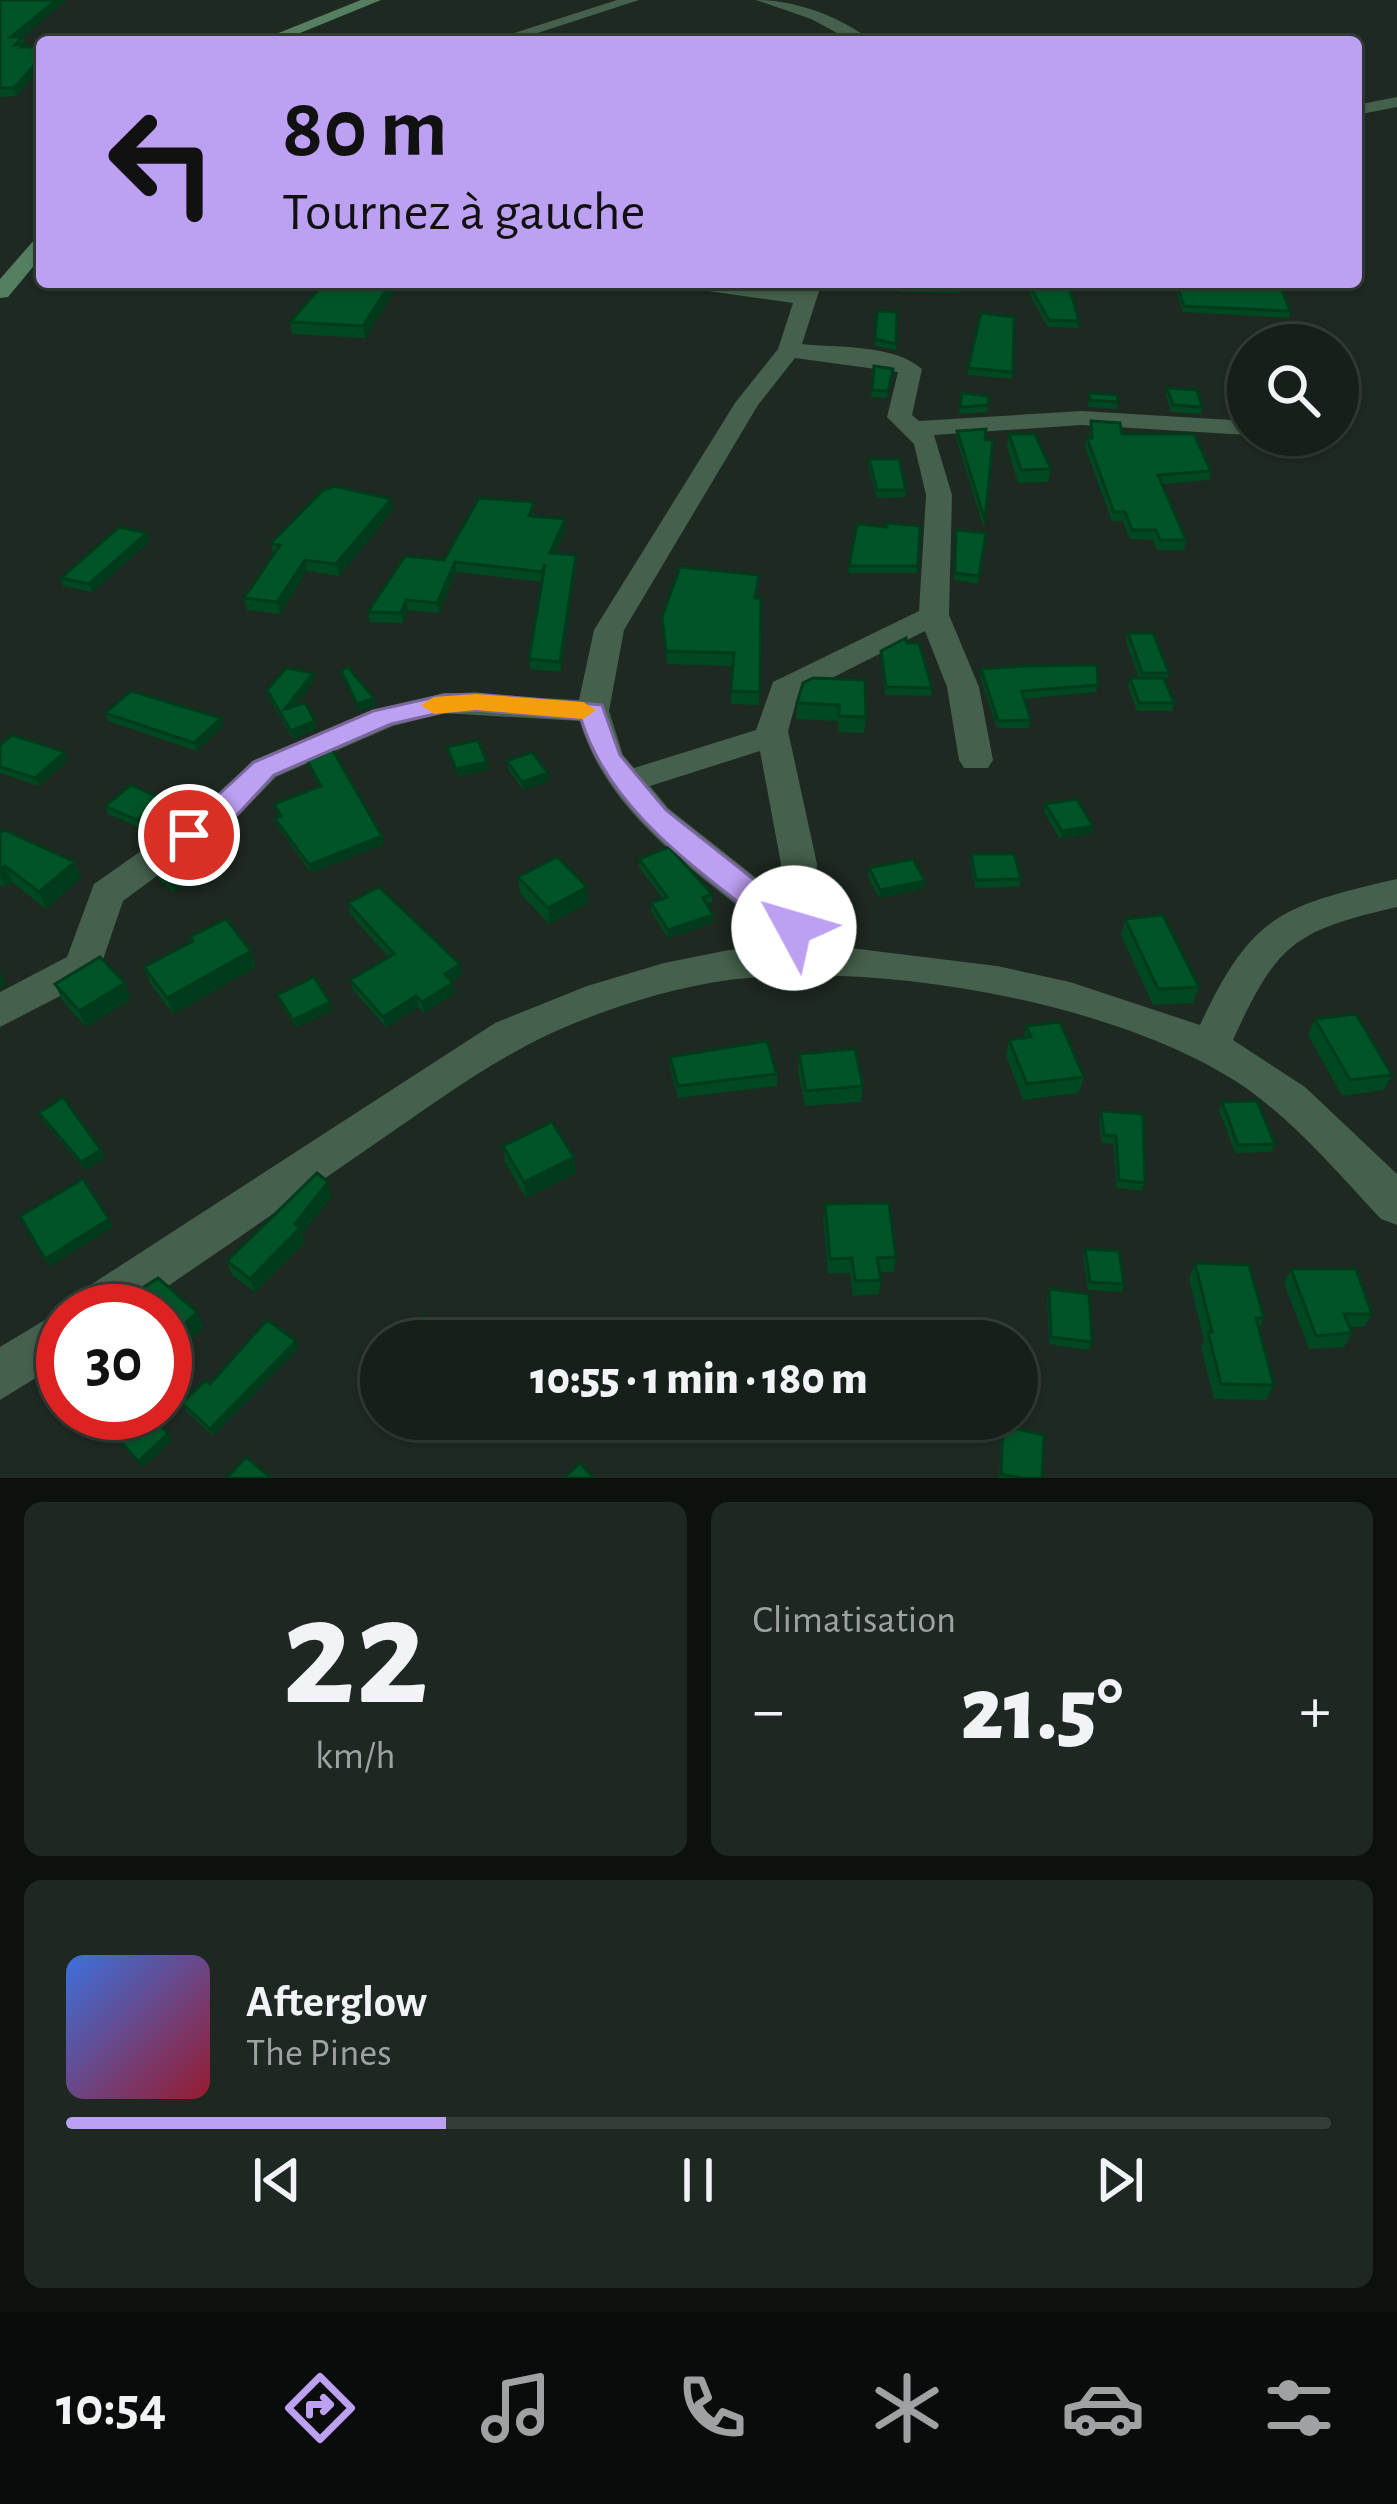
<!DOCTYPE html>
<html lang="fr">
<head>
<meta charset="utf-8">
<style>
  :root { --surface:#161f19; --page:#1f2722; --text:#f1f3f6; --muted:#9ea2a2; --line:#353d38; --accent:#bca0f2 }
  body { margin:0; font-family:"Alegreya Sans",sans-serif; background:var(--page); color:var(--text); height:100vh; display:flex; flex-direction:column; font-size:45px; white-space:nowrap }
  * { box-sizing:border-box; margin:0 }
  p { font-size:39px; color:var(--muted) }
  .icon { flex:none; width:66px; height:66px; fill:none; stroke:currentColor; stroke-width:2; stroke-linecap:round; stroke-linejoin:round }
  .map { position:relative; height:1478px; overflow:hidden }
  .drawer { display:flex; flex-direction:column; gap:24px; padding:24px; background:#0c110e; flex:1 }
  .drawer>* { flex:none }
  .banner { position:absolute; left:36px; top:36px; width:1326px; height:252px; border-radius:12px; box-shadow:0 3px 9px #0004,0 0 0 3px var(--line); background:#bca0f2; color:#111; overflow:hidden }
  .tools { position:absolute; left:1227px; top:324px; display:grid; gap:24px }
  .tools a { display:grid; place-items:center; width:132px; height:132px; border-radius:50%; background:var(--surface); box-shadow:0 3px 9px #0004,0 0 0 3px var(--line); font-size:60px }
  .speed { position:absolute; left:36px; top:1284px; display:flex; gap:24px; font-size:60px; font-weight:700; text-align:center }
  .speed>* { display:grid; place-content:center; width:156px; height:156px; border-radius:50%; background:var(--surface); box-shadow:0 3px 9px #0004,0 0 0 3px var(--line); line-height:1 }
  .speed .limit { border:18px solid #d22; background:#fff; color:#111 }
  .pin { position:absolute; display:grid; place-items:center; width:102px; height:102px; color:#fff; margin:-51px; border:6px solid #fff; border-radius:50%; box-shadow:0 3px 12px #0007 }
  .me { position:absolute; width:132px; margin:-66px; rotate:309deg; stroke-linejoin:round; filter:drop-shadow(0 0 9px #0008) }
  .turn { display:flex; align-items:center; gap:42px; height:252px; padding:0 48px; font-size:54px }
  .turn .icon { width:156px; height:156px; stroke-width:2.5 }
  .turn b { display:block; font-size:84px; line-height:102px }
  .big { font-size:90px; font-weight:800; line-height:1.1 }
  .drawer .tile { flex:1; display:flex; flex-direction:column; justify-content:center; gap:18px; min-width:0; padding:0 42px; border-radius:18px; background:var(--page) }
  .drawer .dial { align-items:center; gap:0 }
  .dial b { font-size:156px; line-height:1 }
  .song { display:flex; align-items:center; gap:36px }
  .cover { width:144px; height:144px; border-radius:18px; background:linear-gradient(135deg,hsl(220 70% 55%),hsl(350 70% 35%)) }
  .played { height:12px; border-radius:6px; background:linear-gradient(90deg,var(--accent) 30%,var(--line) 30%) }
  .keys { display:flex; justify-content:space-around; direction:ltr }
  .heat { display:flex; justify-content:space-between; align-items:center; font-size:66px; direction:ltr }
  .drawer .tiles { flex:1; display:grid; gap:24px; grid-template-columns:1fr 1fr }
  .tile:last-child { grid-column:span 2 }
  .trip { position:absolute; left:360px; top:1320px; width:678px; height:120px; border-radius:60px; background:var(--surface); box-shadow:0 3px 9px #0004,0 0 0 3px var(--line); font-weight:800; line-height:120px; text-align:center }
  .tab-bar { display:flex; height:192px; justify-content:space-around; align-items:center; background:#090c0a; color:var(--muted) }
  .tab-bar .icon { width:84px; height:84px }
  .tab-bar .current { color:var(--accent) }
  .tab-bar b { font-size:54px; color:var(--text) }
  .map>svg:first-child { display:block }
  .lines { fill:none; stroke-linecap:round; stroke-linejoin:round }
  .minor { fill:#45604c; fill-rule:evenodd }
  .secondary { fill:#548061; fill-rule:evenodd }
  .wall { fill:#004822 }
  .shaded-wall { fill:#003b1c }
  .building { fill:#005428; stroke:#003b1c; stroke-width:3 }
  .route { fill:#bca0f2; stroke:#7a689d; stroke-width:3 }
  .slow { fill:#f59e0b }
</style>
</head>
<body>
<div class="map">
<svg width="1397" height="1478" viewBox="0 0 1397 1478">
  <rect width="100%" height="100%" fill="#1e2921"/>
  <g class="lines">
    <path class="minor" d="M617,0H639L510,42H486Z
      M756,0C796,0 841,17 873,42H854L811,19Z
      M1397,97V107L1356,115V105Z
      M676,282H734L797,291L800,282H822L802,344C838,348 894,344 922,369L912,415L919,421L1082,411L1248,421V435L1082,425L934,435L952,495L949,615L979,687L993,760L988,768H964L959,760L947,687L925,631L798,695L788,731L817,864L812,923L842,947L997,966L1070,982L1200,1025C1252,914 1281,906 1397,879V907C1294,931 1277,943 1233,1040L1305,1087L1397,1174V1225L1381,1219C1336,1171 1292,1118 1237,1082C1111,1001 877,961 729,980C670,988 611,1007 556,1031C492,1060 436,1102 379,1141C297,1198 214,1254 132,1311H63V1361L0,1400V1347L63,1309L68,1311L75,1295L495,1023L587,986L664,963L729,950L788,946C712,882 608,820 580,721L444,713L393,726L276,777L239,815L123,901L97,977L0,1027V992L67,957L94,884L215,799L252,761L372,711L444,693L579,700L594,630L735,403L778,349L793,303L687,288ZM795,358L898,372L887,417L914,444L926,495L919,611L773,682L756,730L634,768L623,755L609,711L624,630L758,405ZM760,751L781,864L778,895L668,808L650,786Z"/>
    <path class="secondary" d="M361,0H381L278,42H256Z
      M42,237V256L8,297L0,298V279L35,239Z"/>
  </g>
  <path class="wall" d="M0,0H66L23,37L25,47L17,96L0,97Z
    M400,282L365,338L292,334L290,322Z
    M899,282H958L959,293L901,292Z
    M1173,282H1279L1290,311L1289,318L1183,312Z
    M1030,287L1079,321L1077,328L1048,327L1029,293Z
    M877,311L897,312L896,350L875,346Z
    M981,313L1013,372L1012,379L967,375Z
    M874,366L893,369L887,398L871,397Z
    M1167,388L1202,407L1201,414L1171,412L1166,395Z
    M962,393L989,396L987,412L959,414Z
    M1089,393L1118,402L1116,409L1088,407Z
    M1091,421L1211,471L1209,480L1162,484L1186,540L1184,550H1157L1153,540L1130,539L1123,521H1112L1085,447L1087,438H1089Z
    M957,431L985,440H993L984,528L956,438Z
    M1009,434L1051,469L1048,482L1018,483L1007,447Z
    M869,459L906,490L905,497L877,498L868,467Z
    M393,510L339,576L307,571L280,614L247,610L244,598L273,555L271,543Z
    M535,512L533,516L566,528L555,554L576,555V565L561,672L530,669L529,659L542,582L456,572L439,613L408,610L403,623L370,622L368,612L444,560Z
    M920,526L917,573H848L849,566L885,527Z
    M986,533L978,584L954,580L955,537Z
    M150,541L92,592L63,586L61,578Z
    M759,575L757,598H761L759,705L731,704L733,666L667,664L662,617Z
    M1128,633L1169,673L1165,681L1174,703L1172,711H1137L1128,686L1130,678H1139L1126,641Z
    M881,651L932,688L931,696L885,695Z
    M981,669L1098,685L1096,692L1024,699L1031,720L1029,728H997L980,677Z
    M313,673L314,681L295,706L315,721L317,729L293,739L269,698L267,690Z
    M803,683L866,717L864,733L838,732V721L796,719L797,703Z
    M105,713L221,718L223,726L197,751L108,721Z
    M0,745L68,760L39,786L0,773Z
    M307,760L384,844L311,873L278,827L275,819L279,817L274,804L319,787L309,767Z
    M507,761L549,781L523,790L508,769Z
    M162,799L165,806L140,828L108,814L105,806Z
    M1045,804L1093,826L1091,834L1060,839L1044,812Z
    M0,833L75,862L81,878L46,909L12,882L5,887L0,885Z
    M971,854L1021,879L1019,887L975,888L970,862Z
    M639,859L712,894V902L707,904L713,923L668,938L651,911V903L663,899L639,867Z
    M201,865L204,873L174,892L159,880L156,872Z
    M869,868L924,889L879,898L868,876Z
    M518,877L587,887L588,903L549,924L520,893Z
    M348,903L460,964L462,975L452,981L455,993L424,1013L418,1007L386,1027L353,990L350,980L389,957L350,914Z
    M1125,919L1199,987L1193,1003L1153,1005L1121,935Z
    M190,937L256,967L173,1014L150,983L144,967L192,942Z
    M55,984L131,999L86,1027L62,1000Z
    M277,995L330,1002L332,1010L296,1028L280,1003Z
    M1315,1019L1392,1075L1384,1090L1342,1096L1308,1035Z
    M1026,1026L1084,1077L1079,1093L1023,1100L1006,1056L1009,1040L1024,1038Z
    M799,1054L863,1086L861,1102L805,1106L798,1070Z
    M670,1057L777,1074V1086L678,1098L670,1069Z
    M1222,1102L1275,1144L1271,1152L1235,1153L1219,1110Z
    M1101,1111L1145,1183L1142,1191L1117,1188L1113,1144L1102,1143L1099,1119Z
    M39,1113L101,1150L105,1158L85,1170L43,1121Z
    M503,1146L576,1173L526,1198L505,1162Z
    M332,1196L302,1234L305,1242L255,1292L232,1275L227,1261Z
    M825,1204L896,1257L894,1272H880L881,1280L879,1294L853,1296L850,1273H828L823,1219Z
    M1085,1249L1124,1284L1122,1292L1088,1290L1083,1256Z
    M1195,1263L1264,1318L1259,1329L1274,1385L1266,1400L1214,1399L1201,1347L1204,1341L1189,1279Z
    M1291,1269L1372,1314L1364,1327H1350L1352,1333L1344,1347L1309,1349L1284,1283Z
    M1049,1289L1092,1342L1089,1350L1049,1344L1047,1297Z
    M296,1341L299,1348L213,1436L185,1410L182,1403L210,1384Z
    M381,1368V1402L374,1397L369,1383Z
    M1003,1426L1042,1478H999L1001,1433Z"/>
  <path class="shaded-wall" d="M56,0H66L14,45L11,37Z
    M42,57V67L17,96L14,88Z
    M391,282H400L365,338L363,326Z
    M391,499L393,510L339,576L336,564Z
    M565,519L566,528L551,563L550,553Z
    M147,533L150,541L92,592L89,584Z
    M576,555V565L561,672L560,662Z
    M305,560L307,571L280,614L277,602Z
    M455,562L456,572L439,613L437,603Z
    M406,600L408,610L403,623L401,613Z
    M313,673L314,681L287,716L285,709Z
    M374,698L376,705L358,712L357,704Z
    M221,718L223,726L197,751L194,743Z
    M315,721L317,729L293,739L291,731Z
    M65,752L68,760L39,786L35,778Z
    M487,762L488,770L457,777L456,769Z
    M548,773L549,781L523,790L522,782Z
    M162,799L165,806L140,828L137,820Z
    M1093,826L1091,834L1060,839L1062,831Z
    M382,836L384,844L311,873L309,865Z
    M75,862L81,878L46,909L39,892Z
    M201,865L204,873L174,892L171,884Z
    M5,866L12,882L5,887L0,876V870Z
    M925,881L924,889L879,898L880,890Z
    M587,887L588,903L549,924L548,908Z
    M713,915V923L668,938V930Z
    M251,951L256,967L173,1014L167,998Z
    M460,964L462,975L446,985L445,974Z
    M0,971L6,984L0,989Z
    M125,983L131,999L86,1027L79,1011Z
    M453,983L455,993L424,1013L422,1002Z
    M416,996L418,1007L386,1027L383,1017Z
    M330,1002L332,1010L296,1028L293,1020Z
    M101,1150L105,1158L85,1170L81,1162Z
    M574,1157L576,1173L526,1198L524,1182Z
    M328,1182L332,1196L302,1234L305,1242L255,1292L250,1279Z
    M109,1219L113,1227L49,1267L45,1259Z
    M197,1312L204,1327L165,1364V1342Z
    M296,1341L299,1348L213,1436L210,1429Z
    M168,1434L172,1441L142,1468L138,1461Z"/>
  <path class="building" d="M0,0H56L11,37H23L15,45L24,44L21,47H42V57L14,88H0Z
    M325,282H391L363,326L290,322Z
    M901,282H958L960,287L901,285Z
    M1176,282H1279L1290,311L1184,306Z
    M1069,286L1079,321L1049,320L1030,287Z
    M877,311L897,312L896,344L875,339Z
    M981,313L1014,317L1013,372L968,368Z
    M874,366L893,369L888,391L872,390Z
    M1167,388L1197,390L1202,407L1173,405Z
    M962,393L989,396L988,405L960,407Z
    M1089,393L1117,395L1118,402L1090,400Z
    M1091,421L1120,423L1122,434H1194L1211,471L1158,475L1186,540H1160L1156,530H1132L1125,512H1114L1087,438H1092Z
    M986,429L985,440H993L985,520L957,431Z
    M1009,434H1035L1051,469L1021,470Z
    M869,459H899L906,490H877Z
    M334,486L391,499L336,564L305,560L277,602L244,598L280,545L271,543L322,491Z
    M479,498L534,502L529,516L565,519L550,553L576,555L560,662L529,659L545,564L542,572L455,562L437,603L406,600L401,613L368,612L405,556L444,560Z
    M886,523L920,526L918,566H849L857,524L887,527Z
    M119,527L147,533L89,584L61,578Z
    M956,530L986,533L979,576L955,573Z
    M680,567L759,575L755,598H761L760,692L731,691L734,653L666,651L662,617Z
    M1128,633H1153L1169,673H1142Z
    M906,638L907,643H919L932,688L886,687L881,651Z
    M1097,665L1098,685L1022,691L1031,720L998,721L981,669L1024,666Z
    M348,667L374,698L357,704L341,671Z
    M286,668L313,673L285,709L305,703L315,721L291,731L267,690Z
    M813,678L865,680L866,717L839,716V705L797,703L803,683Z
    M1130,678H1164L1174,703H1139Z
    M131,691L221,718L194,743L105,713Z
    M12,735L65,752L35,778L0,767V745Z
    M478,740L487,762L456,769L447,747Z
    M332,749L382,836L309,865L275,819L281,816L274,804L321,786L307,760Z
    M532,752L548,773L522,782L507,761Z
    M131,785L162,799L137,820L105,806Z
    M1077,799L1093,826L1062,831L1045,804Z
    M4,830L75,862L39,892L5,866L0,870V833Z
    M669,847L712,894L703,898L713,915L668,930L651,903L667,897L639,859Z
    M184,851L201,865L171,884L156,872Z
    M971,854H1014L1021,879L976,880Z
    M557,857L587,887L548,908L518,877Z
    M913,859L925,881L880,890L869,868Z
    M379,887L460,964L445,974L453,983L422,1002L416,996L383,1017L350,980L394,954L348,903Z
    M1163,915L1199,987L1158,989L1125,919Z
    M226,919L251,951L167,998L144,967L193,941L190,937Z
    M100,957L125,983L79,1011L55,984Z
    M314,977L330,1002L293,1020L277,995Z
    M1356,1014L1392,1075L1350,1080L1315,1019Z
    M1060,1022L1084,1077L1027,1084L1009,1040L1031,1037L1026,1026Z
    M767,1041L777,1074L678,1086L670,1057Z
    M855,1049L863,1086L806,1091L799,1054Z
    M63,1097L101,1150L81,1162L39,1113Z
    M1257,1101L1275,1144L1238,1145L1222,1102Z
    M1101,1111L1143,1114L1145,1183L1119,1180L1116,1136L1104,1135Z
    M552,1122L574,1157L524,1182L503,1146Z
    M317,1173L328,1182L295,1224L300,1228L250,1279L227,1261Z
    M83,1179L109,1219L45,1259L20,1216Z
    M889,1203L896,1257L877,1258L881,1280L855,1281L852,1258L830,1259L825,1204Z
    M1085,1249L1119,1251L1124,1284L1090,1282Z
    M1195,1263L1249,1265L1264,1318H1256L1274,1385L1221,1384L1208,1332H1212Z
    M1291,1269H1356L1372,1314H1344L1352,1333L1316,1336Z
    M158,1278L197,1312L165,1342V1311H112L123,1300Z
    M1049,1289L1089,1294L1092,1342L1051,1337Z
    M425,1316L460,1340L404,1341Z
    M267,1320L296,1341L210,1429L182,1403L206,1380L210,1384Z
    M381,1368V1391L369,1383Z
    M127,1413H149L168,1434L138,1461L109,1428Z
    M1003,1426L1044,1435L1042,1478H1020L1001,1474Z
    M246,1457L271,1478H227Z
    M580,1463L594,1478H564Z"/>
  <path class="route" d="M476,694L602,705L620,755L666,810L805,920L809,928L805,937H782C707,875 611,816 581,719L476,710L444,712L391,724L274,775L238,814L200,842H179L175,835L254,762L373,711L444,695Z"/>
  <path class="slow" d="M476,694L583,702L596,710L583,719L476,710L434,714L421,705L434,697Z"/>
</svg>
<div class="tools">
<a><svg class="icon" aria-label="search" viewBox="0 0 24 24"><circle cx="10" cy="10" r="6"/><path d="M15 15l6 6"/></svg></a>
</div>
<div class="speed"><div class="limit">30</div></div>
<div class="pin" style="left:189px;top:835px;background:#d93025"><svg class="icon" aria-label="arrive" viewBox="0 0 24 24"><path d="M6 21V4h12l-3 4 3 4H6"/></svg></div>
<svg class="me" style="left:794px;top:928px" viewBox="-20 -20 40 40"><circle r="19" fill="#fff"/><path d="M0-13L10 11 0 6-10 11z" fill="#bca0f2"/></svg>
<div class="trip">10:55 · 1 min · 180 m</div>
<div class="banner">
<div class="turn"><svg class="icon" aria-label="left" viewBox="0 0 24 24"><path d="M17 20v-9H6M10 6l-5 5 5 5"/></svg><div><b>80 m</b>Tournez à gauche</div></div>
</div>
</div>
<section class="drawer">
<div class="tiles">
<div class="tile dial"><b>22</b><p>km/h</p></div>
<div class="tile"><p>Climatisation</p>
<div class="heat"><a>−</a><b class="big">21.5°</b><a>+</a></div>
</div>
<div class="tile">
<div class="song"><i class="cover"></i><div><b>Afterglow</b><p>The Pines</p></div></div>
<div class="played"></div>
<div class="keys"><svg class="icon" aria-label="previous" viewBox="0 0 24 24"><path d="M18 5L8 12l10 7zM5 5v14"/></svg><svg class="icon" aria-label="pause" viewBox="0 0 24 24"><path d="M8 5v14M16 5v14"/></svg><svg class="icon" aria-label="next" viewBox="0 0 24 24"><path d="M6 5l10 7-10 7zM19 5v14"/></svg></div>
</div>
</div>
</section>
<nav class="tab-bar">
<b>10:54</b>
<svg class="icon current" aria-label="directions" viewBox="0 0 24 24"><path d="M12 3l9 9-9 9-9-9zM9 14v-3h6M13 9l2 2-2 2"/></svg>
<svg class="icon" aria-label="music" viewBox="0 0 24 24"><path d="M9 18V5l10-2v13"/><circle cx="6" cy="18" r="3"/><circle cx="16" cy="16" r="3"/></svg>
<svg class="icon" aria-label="phone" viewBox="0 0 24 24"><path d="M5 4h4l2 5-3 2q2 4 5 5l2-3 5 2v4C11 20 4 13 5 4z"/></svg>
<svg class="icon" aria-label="climate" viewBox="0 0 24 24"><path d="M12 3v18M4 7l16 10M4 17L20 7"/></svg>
<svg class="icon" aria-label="car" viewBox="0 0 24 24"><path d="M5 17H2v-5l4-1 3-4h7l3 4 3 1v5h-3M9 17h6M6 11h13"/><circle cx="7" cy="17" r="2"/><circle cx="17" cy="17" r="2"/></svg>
<svg class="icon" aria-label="filters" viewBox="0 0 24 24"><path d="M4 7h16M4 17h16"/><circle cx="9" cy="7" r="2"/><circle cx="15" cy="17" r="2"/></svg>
</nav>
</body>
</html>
